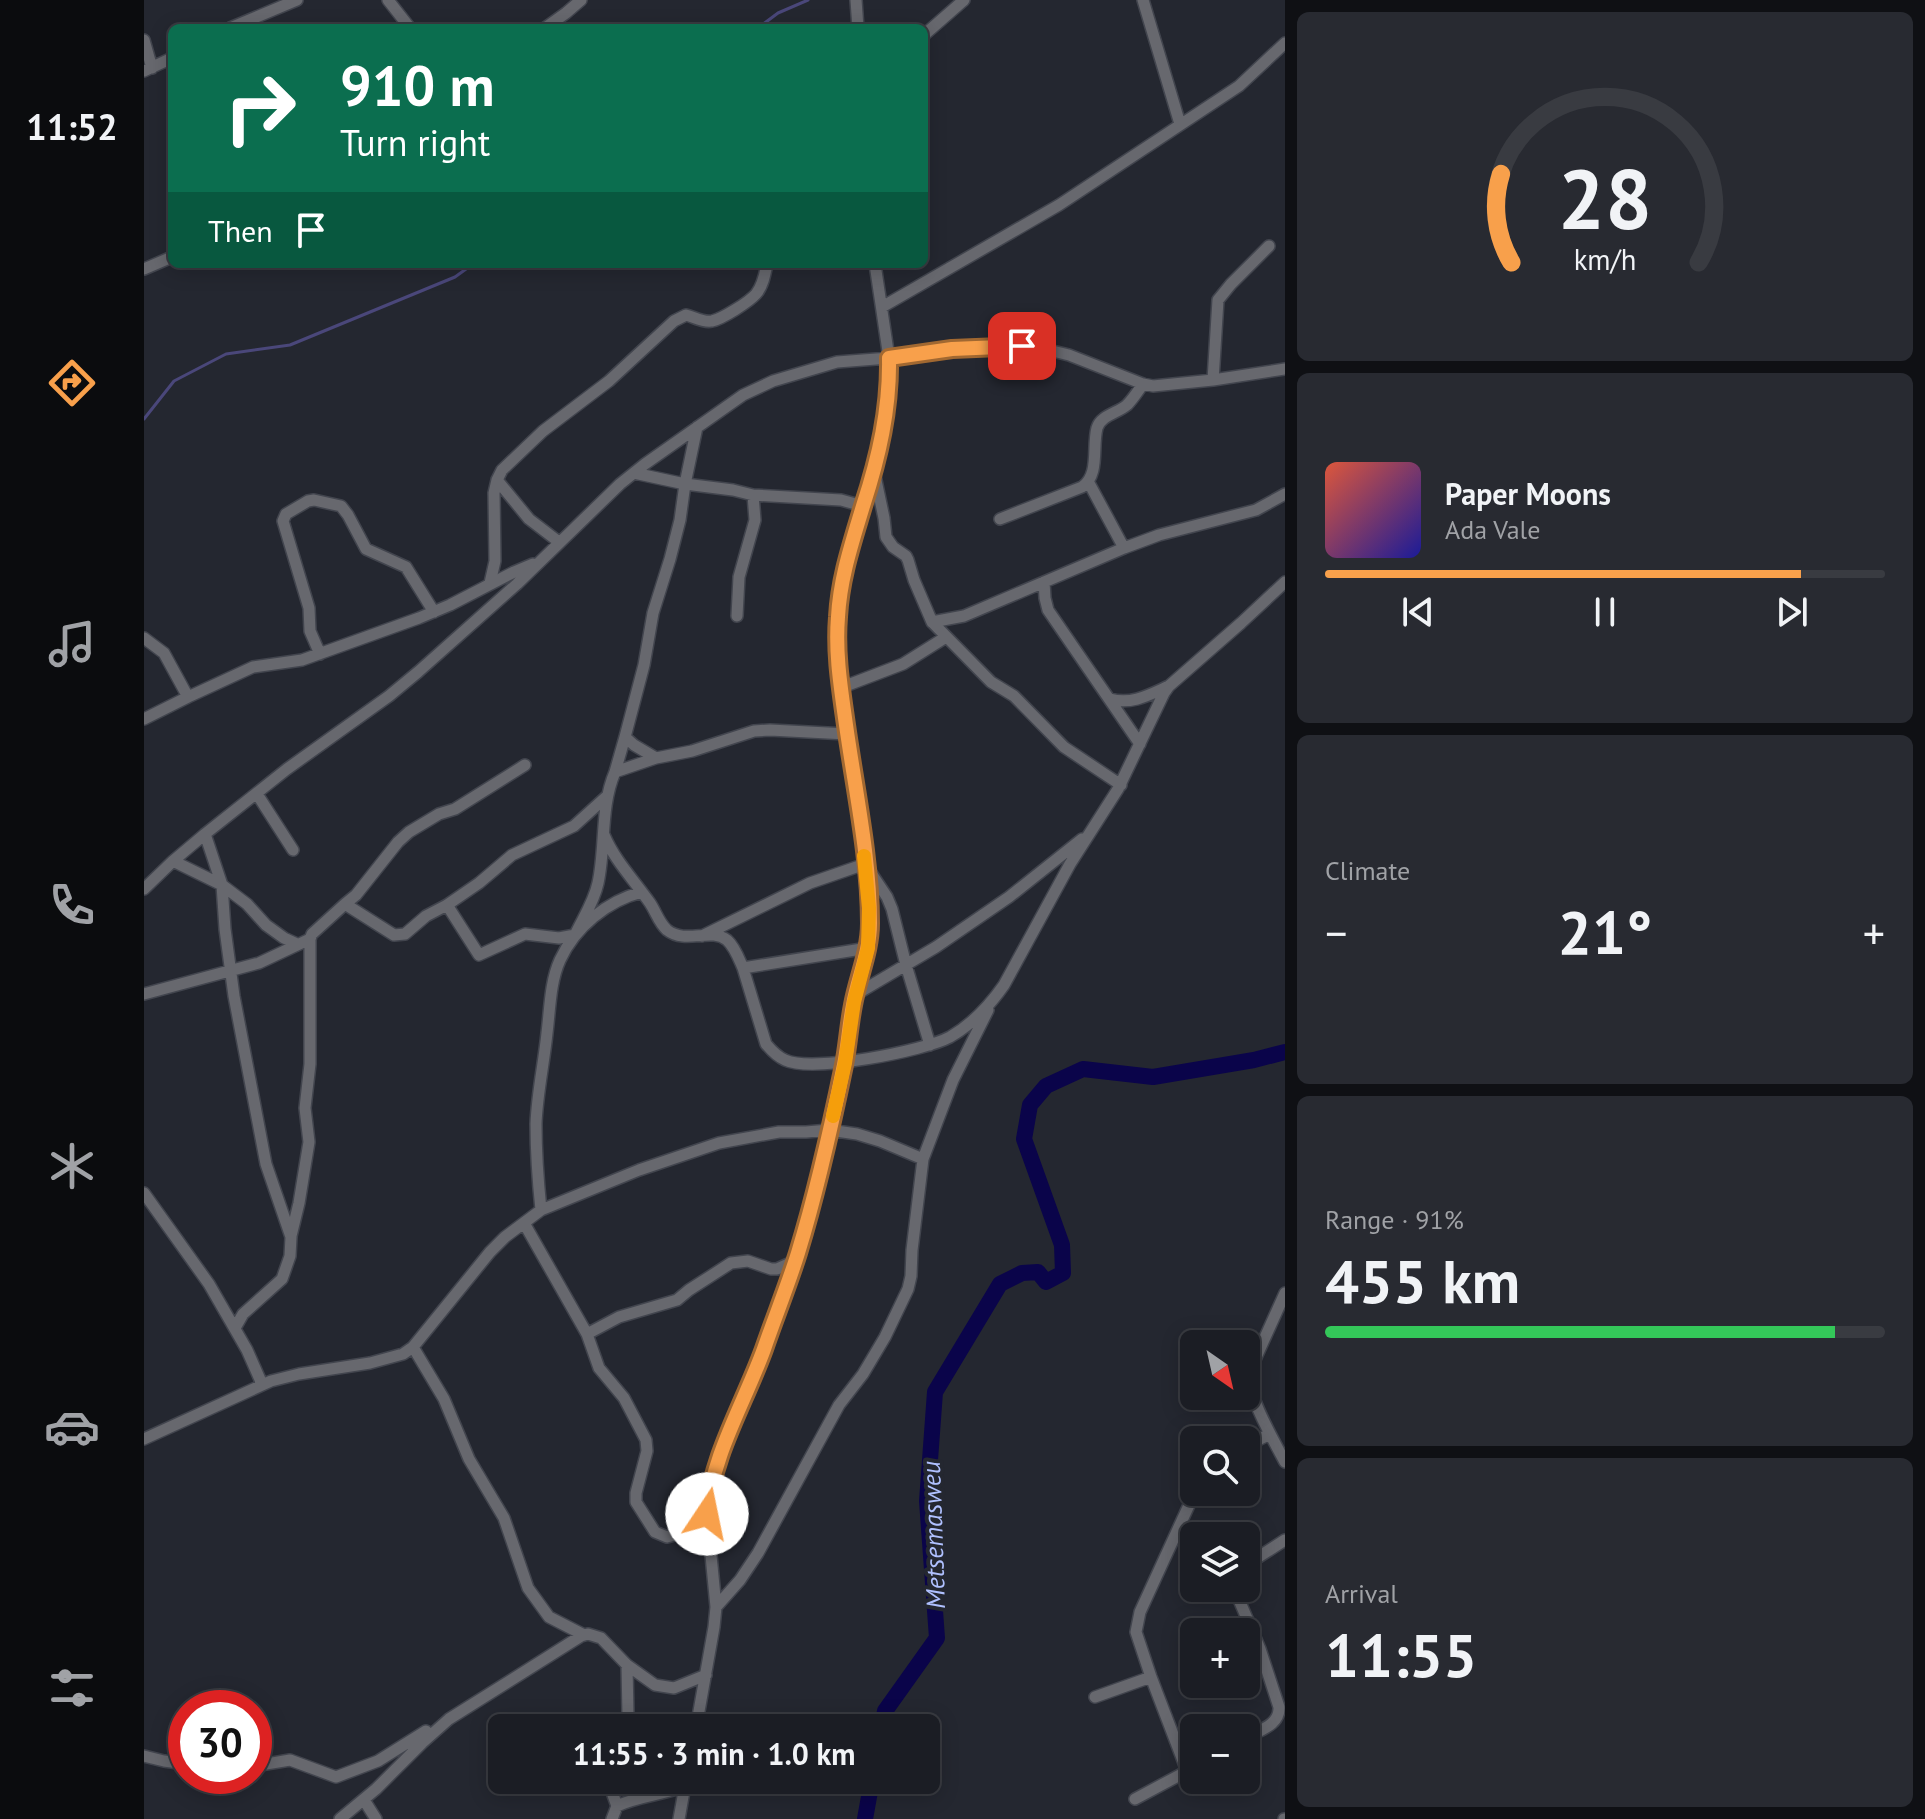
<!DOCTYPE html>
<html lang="en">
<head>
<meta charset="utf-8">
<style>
  :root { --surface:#1b1d24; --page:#282a31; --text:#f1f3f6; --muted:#a0a2a6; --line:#393b41; --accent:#f8a04b }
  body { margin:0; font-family:"PT Sans",sans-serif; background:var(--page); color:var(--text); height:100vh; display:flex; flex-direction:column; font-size:30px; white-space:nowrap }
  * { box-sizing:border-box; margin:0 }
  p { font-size:26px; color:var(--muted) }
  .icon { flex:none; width:44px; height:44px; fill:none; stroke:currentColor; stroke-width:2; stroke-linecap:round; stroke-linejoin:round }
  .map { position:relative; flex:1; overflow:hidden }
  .side { display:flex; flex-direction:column; gap:12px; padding:12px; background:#0f1014; width:640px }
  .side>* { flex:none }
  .guide { position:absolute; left:24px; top:24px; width:760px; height:244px; border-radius:12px; box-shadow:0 4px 20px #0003,0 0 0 2px var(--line); background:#0b6e4f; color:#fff; overflow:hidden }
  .needle { width:52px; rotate:146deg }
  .buttons { position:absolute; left:1036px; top:1330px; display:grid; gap:16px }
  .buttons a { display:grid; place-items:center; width:80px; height:80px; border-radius:12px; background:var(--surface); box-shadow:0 4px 20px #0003,0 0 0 2px var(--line); font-size:40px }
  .speed { position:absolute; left:24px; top:1690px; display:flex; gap:16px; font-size:40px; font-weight:700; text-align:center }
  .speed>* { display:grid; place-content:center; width:104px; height:104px; border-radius:50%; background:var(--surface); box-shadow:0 4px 20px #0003,0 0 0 2px var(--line); line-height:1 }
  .speed .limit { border:12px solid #d22; background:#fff; color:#111 }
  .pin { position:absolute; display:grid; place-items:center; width:68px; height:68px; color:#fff; margin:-34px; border-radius:16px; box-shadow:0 4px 12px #0006 }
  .me { position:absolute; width:88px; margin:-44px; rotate:11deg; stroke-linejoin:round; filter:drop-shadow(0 0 6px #0008) }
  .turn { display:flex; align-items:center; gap:28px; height:168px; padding:0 40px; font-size:36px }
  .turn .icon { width:104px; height:104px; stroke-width:2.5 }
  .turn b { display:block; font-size:56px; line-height:68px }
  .then { display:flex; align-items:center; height:76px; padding:0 40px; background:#0003; gap:16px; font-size:30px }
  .big { font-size:60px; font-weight:700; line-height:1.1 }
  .side .tile { flex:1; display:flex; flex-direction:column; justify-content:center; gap:12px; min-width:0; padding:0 28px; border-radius:12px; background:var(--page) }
  .side .dial { align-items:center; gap:0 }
  .dial svg { height:208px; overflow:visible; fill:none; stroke:var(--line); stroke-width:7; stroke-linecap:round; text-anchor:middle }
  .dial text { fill:var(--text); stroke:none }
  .song { display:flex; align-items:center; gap:24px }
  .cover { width:96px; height:96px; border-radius:12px; background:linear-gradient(135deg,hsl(10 70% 55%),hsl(240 70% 35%)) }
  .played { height:8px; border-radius:4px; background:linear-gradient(90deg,var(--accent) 85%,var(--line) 85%) }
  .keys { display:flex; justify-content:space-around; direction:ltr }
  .heat { display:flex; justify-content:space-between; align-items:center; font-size:44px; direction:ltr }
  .charge { height:12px; border-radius:6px; background:linear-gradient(90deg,#34c759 91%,var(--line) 0) }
  .trip { position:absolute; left:344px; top:1714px; width:452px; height:80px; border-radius:12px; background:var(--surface); box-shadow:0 4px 20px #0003,0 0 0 2px var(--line); font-weight:700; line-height:80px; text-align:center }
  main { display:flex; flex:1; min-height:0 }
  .menu { display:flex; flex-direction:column; width:144px; justify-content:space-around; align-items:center; background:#0b0c0e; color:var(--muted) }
  .menu .icon { width:56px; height:56px }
  .menu .selected { color:var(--accent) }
  .menu b { font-size:36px; color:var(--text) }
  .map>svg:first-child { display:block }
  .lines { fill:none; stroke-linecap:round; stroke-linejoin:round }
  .stream { stroke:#4a477a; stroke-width:3 }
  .river { stroke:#0a044a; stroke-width:16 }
  .minor-casing { stroke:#42454e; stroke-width:14 }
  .minor { stroke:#67686e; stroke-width:11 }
  .route-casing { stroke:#a16831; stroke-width:20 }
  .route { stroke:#f8a04b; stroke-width:14 }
  .slow { stroke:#f59e0b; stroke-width:14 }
  .labels { text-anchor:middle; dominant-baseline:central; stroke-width:8; stroke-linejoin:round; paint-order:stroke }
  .water-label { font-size:26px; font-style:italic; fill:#b0c1ff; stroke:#242730 }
</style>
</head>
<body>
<main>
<nav class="menu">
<b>11:52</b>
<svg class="icon selected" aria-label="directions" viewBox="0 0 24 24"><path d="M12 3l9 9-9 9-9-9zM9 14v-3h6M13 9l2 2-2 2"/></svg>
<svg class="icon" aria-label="music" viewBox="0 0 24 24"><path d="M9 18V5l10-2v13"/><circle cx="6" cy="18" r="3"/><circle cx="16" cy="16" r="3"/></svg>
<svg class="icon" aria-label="phone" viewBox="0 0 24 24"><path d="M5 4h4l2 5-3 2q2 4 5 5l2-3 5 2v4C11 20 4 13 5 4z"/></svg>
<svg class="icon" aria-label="climate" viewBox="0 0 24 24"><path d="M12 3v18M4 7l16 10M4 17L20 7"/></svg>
<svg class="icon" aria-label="car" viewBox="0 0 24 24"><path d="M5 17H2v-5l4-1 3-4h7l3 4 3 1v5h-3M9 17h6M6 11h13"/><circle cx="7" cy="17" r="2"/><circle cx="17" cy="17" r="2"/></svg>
<svg class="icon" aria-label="filters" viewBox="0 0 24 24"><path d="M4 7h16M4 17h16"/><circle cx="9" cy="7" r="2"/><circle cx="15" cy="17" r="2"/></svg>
</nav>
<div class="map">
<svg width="1141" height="1819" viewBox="0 0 1141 1819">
  <rect width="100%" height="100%" fill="#242730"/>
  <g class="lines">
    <path class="stream" d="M614,28L634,13L664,0
      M0,419L30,381L82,354L146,345L311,277L329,264"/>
    <path class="river" d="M738,1728L741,1711L793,1638L783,1501L791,1392L856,1284L878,1273L894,1272L902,1282L919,1273L918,1245L880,1139L886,1105L902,1086L939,1069L1009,1077L1110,1060L1141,1052
      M721,1819L728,1780"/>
    <defs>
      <path id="minor" d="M244,0L266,28
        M712,0L714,28
        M999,0L1036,124
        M86,28L153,0
        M401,28L422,13L437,0
        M780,35L820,0
        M0,40L8,68
        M0,71L28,58
        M0,269L28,257
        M738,307L915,205L1095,86L1141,43
        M1069,380L1074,300L1087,284L1125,246
        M553,427L541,484L536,520L526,559L509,613L500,665L481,737L490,745L512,758L548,751L610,731L626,730L703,734
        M730,471L740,518L742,537L749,547L762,556L764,560L770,580L788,622L820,616L980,548L1015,535L1112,510L1141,494
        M490,473L541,484L589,490L609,495L697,500L719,506
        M353,480L385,519L415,542
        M945,483L980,548
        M856,519L938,487C956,475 948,447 953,428C957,415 974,413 983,405C989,399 994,391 999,384
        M900,582L901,598L904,610L996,744
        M346,583L351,561L350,493L353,480L358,470L399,431L465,381L530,321L542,315C550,317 560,323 568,321C578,319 605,302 612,294C619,286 621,274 623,264
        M593,616L595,577L611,520L609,495
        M788,622L847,682L870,696L920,747L977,785
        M0,638L20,653L44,697L109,667L158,660L275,618L306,605L370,572L389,564
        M176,654L166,631L165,608L139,521L142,514L164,501L170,500L197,506L204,515L222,549L262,567L290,612
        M696,688L759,664L802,637
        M966,699C988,705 1005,695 1025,686
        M0,719L44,697
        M481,737L471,772L512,758
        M113,794L149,850
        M61,834L78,885L81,929L90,996L122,1164L147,1237L146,1256L138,1279L99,1314L91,1328
        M460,835C471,861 490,880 506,903C512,912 515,923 523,930C542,945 567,927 583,940C591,947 595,959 599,968L724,948
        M29,861L78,885L103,904L122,925L140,938L153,944
        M0,889L29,861L61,834L143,769L245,696L274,672L373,584L476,484L501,464L599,395L629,381L693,362L745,358L808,349L846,346H888L925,355L999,384L1009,386L1069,380L1141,369
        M201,904L212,895L254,842L265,832L295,814L311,809L381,765
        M303,905L335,955L381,934L415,938L431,935C439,918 450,902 454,883C462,846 456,807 471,772
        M558,936L666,883L721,864L743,897L748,909L762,965L786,1045
        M599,968L622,1044C627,1050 634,1057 641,1060C668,1073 780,1051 806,1037C827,1025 846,1005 860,985L926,864L974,789L1020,693L1025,686L1097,623L1141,582
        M0,994L115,963L166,939L168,934L201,904L250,935L261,934L282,916L303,905L335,883L368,855L430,826L462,797
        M711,995L792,947L865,897L938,839
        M779,1159L809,1080L844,1010
        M0,1193L65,1284L103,1350L118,1384
        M397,1210C394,1181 392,1152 392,1124C393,1094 400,1063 403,1033C406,1009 406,982 416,960C431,927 463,901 498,892
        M380,1223L443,1334L455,1368L480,1398L502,1440L503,1451L492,1493V1502L511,1532L523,1537L542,1532L563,1514
        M147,1236L155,1203L165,1142L161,1108L166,1064V939
        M1141,1293L1105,1373C1102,1393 1131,1443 1141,1462
        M443,1334L475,1317L533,1300L545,1290L587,1263L604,1261L627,1269H633L651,1261
        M269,1347L300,1399L325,1459L360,1518L384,1588L405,1617L440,1635
        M0,1439L127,1381L155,1374L226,1363L259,1354L269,1347L346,1252L361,1237L397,1210L495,1170L575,1143L635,1132H662L685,1130L713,1134L736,1141L779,1159L768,1250L767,1276L764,1289L741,1337L719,1374L695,1405L614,1553L596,1580L572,1607
        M1102,1446L1126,1434
        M1102,1565L1141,1540
        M1090,1588L1116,1649L1135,1707C1136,1725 1116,1730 1102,1738
        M951,1697L1007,1677
        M483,1728L484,1716L483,1665
        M552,1728L570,1627L572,1607L563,1514L567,1487L585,1429L618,1355L653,1255L674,1182L701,1063L710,1002L724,948L726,925L724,892L717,822L696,688L692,647L697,584L703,557L730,470L739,432L745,389V358L731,264
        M0,1756L20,1761L42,1764
        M110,1766L146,1760L192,1777L234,1761L282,1731
        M1043,1771L1007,1677L992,1632L996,1612L1051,1492
        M468,1780L469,1795L473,1806
        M991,1799L1049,1768
        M220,1800L232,1819
        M196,1819L232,1789L278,1743L305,1719L437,1636L444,1634L457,1638L483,1665L511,1685L530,1688L562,1675
        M468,1819L473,1806C494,1796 519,1795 541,1786
        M535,1819L542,1780
        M1140,1819H1141"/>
    </defs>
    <use href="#minor" class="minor-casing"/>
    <use href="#minor" class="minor"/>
  </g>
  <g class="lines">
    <defs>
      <path id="route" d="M563,1514C568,1455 600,1404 620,1349C631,1317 644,1285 654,1253C673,1191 687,1128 700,1065C704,1045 705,1025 709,1005C714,977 726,952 726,923C726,858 711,789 702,725C697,689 691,654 694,617C696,578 708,543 719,506C735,457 746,409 745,358L808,349L878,346"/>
    </defs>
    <use href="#route" class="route-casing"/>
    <use href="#route" class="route"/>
    <path class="slow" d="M689,1116L701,1063L710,1002L724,948L725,908L720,856"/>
  </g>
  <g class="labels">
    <g class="water-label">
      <text transform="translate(789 1535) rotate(-92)">Metsemasweu</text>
    </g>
  </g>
</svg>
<div class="buttons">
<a><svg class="needle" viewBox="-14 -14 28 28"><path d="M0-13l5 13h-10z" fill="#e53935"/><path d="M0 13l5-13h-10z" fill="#a0a2a6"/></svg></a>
<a><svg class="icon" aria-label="search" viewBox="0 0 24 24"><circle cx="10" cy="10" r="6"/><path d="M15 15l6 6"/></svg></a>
<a><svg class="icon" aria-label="layers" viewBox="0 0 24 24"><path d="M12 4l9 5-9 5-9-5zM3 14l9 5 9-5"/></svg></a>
<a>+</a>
<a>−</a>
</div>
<div class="speed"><div class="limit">30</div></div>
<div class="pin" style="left:878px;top:346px;background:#d93025"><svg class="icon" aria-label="arrive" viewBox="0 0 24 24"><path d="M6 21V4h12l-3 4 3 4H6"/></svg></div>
<svg class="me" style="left:563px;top:1514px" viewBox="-20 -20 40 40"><circle r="19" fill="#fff"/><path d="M0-13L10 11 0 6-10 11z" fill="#f8a04b"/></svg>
<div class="trip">11:55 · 3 min · 1.0 km</div>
<div class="guide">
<div class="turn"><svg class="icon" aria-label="right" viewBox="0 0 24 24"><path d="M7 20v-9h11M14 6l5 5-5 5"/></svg><div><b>910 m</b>Turn right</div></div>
<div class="then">Then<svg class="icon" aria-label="arrive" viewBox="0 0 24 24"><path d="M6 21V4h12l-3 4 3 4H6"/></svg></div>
</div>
</div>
<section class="side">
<div class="tile dial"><svg viewBox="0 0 100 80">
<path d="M14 69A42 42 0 1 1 86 69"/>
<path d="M14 69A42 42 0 0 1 10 35" stroke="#f8a04b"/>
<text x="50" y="56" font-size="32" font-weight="700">28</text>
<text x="50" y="72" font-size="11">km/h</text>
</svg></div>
<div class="tile">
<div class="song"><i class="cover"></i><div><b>Paper Moons</b><p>Ada Vale</p></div></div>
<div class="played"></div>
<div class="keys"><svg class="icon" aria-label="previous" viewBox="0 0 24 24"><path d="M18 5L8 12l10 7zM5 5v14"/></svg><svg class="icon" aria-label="pause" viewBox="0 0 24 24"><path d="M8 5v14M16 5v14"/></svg><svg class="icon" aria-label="next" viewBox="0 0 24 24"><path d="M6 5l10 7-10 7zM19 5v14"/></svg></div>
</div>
<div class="tile"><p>Climate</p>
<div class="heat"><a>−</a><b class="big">21°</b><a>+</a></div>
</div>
<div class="tile"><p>Range · 91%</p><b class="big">455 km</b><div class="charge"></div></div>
<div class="tile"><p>Arrival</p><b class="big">11:55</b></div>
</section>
</main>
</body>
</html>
